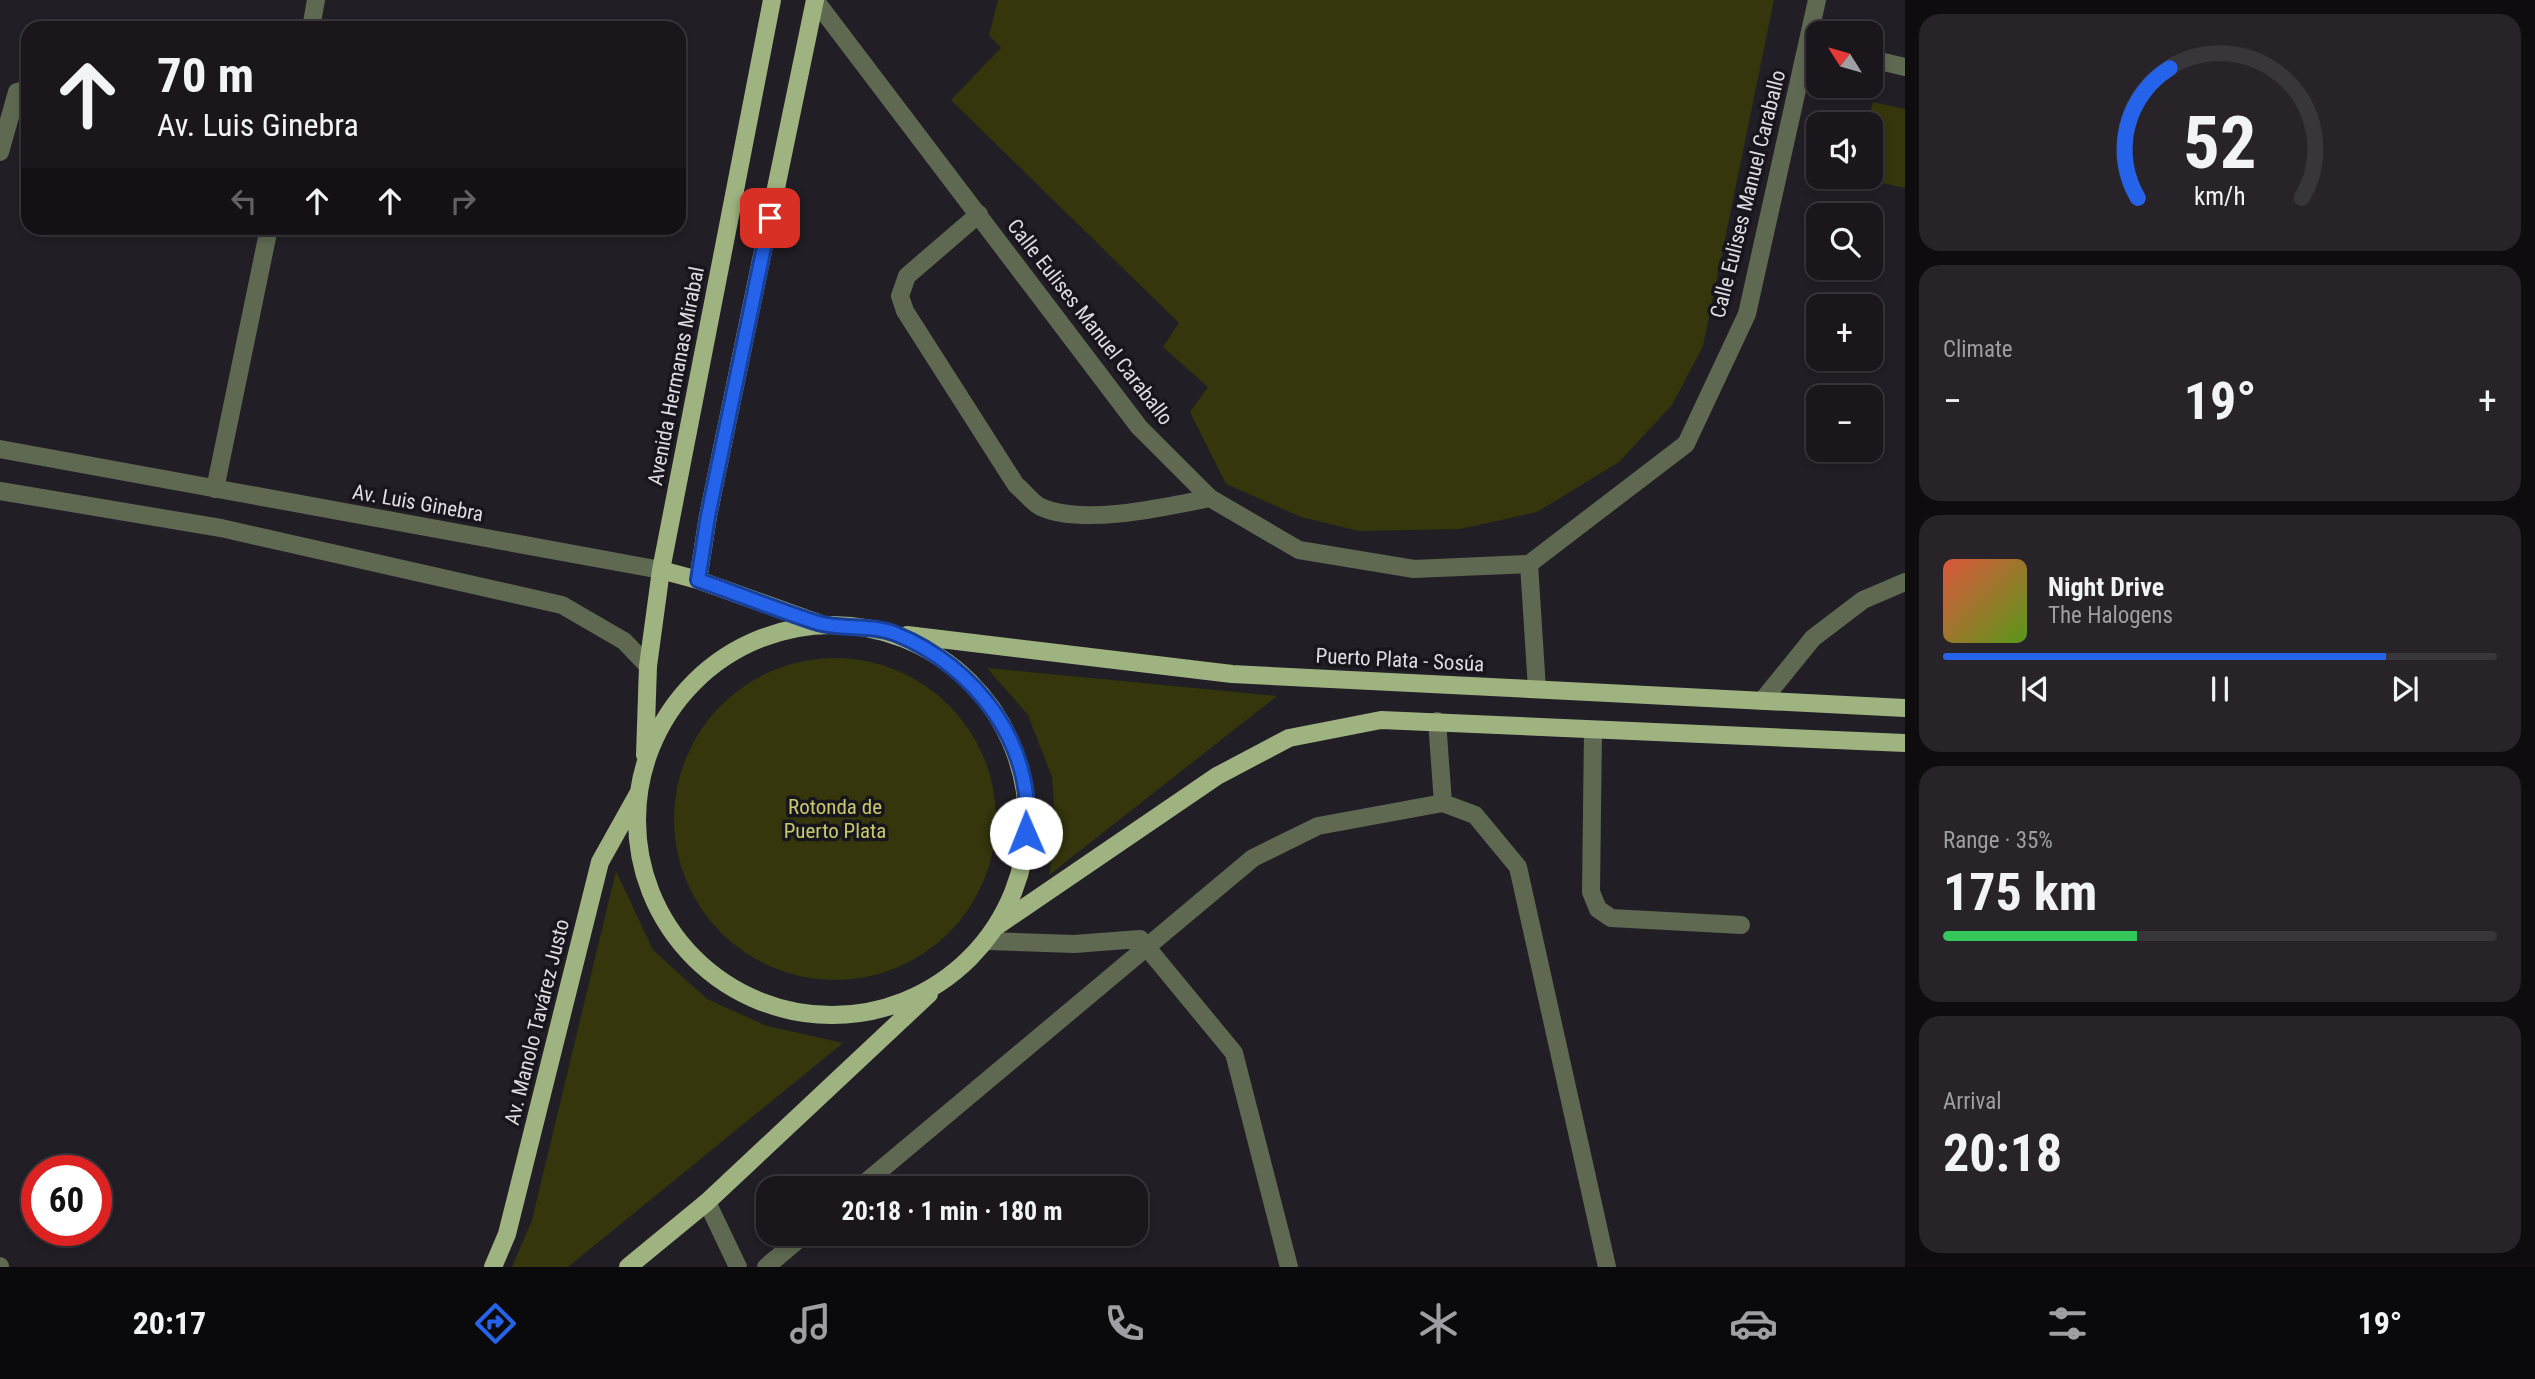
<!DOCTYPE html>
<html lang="en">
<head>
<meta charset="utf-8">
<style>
  :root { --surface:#1a161c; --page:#272329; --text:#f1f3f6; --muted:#9f9fa3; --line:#38353b; --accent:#2563eb }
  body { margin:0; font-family:"Roboto Condensed",sans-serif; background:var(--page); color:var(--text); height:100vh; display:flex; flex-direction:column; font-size:26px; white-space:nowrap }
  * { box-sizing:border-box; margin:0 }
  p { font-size:23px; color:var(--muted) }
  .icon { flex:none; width:38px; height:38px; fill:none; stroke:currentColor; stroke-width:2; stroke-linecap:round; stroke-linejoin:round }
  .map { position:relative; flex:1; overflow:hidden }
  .panel { display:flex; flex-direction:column; gap:14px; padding:14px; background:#0e0c0f; width:630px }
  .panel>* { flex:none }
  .guide { position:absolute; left:21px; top:21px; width:665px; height:214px; border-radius:21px; box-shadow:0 4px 10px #0003,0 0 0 2px var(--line); background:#1a161c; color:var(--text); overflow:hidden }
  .needle { width:46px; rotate:307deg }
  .controls { position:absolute; left:1806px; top:21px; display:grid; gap:14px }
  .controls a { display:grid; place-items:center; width:77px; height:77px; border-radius:14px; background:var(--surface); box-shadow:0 4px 10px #0003,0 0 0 2px var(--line); font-size:35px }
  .speed { position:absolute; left:21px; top:1155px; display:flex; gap:14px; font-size:35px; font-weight:700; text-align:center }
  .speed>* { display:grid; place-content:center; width:91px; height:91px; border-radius:50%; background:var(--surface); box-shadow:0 4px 10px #0003,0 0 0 2px var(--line); line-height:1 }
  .speed .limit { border:10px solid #d22; background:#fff; color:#111 }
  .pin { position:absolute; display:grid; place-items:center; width:60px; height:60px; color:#fff; margin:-30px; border-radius:14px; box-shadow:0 4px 10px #0006 }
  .me { position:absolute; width:77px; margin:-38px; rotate:359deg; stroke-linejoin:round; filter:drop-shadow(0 0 5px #0008) }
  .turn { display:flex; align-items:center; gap:24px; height:147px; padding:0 21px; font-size:32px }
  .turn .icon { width:91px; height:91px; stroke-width:2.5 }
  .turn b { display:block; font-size:49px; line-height:60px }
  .lanes { display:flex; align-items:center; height:66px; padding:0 21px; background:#0003; justify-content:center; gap:35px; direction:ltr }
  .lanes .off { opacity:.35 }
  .big { font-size:52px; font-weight:700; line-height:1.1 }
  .panel .tile { flex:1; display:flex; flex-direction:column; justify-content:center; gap:10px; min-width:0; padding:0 24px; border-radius:21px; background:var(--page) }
  .panel .dial { align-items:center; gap:0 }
  .dial svg { height:182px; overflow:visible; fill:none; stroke:var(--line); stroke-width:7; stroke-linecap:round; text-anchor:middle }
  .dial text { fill:var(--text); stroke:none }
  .song { display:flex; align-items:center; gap:21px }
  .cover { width:84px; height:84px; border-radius:10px; background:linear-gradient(135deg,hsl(10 70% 55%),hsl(90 70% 35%)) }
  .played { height:7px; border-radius:4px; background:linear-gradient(90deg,var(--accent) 80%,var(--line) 80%) }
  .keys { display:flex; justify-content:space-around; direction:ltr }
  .heat { display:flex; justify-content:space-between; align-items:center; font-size:38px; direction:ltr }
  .charge { height:10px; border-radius:5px; background:linear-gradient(90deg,#34c759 35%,var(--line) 0) }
  .trip { position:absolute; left:756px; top:1176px; width:392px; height:70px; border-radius:21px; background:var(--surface); box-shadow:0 4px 10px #0003,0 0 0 2px var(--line); font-weight:700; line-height:70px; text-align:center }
  .tab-bar { display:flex; height:112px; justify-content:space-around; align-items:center; background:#0a090b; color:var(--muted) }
  .tab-bar .icon { width:49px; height:49px }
  .tab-bar .on { color:var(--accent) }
  .tab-bar b { font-size:32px; color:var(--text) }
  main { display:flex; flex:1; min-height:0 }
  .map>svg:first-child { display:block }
  .green { fill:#35360c }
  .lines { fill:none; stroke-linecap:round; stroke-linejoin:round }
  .minor { stroke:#5f6951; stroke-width:18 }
  .major { stroke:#9fb380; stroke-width:18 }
  .route-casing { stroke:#184099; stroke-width:18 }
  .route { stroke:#2563eb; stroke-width:12 }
  .labels { text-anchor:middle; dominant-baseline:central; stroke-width:7; stroke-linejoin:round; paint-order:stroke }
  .street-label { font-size:21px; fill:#dfdde2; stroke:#18151c }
  .park-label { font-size:21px; fill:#c6ca6d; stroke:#18151c }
</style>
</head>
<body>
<main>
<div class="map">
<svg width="1905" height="1267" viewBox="0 0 1905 1267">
  <rect width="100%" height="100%" fill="#221e25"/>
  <path class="green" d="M998,0H1774L1703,346L1672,405L1619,462L1537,512L1460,529L1359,531L1301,517L1226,484L1190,412L1208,387L1163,347L1179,323L951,100L1001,48L989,35Z
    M1873,102L1905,109V188L1855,177H1871V124H1867Z
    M674 819a161 161 0 1 1 322 0a161 161 0 1 1-322 0Z
    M987,668L1277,696L1049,875L1056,833L1052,777L1028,715Z
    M616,871L653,950L707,999L767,1026L843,1043L568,1267H512L532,1220Z"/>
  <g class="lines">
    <path class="minor" d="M815,0L1139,427L1210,498L1299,550L1414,569L1529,564L1686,444L1747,314L1817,0
      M311,28L316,0
      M1871,59L1905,67
      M0,152L17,92L28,89
      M979,214L907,276L900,296L905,311L1016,485C1024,491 1032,503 1041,507C1083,526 1166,507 1210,498
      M0,449L661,570
      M215,489L269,228
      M0,491L221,528L562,605L624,641L648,666
      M1529,564L1537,689
      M1762,701L1813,638L1863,600L1905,582
      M1437,721L1443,803
      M1593,730L1591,892L1598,909L1611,918L1741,925
      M986,941L1074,944L1140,939L1234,1053L1289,1267
      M859,1188L1253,858L1318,826L1443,803L1475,815L1518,867L1607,1267
      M707,1202L738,1267
      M0,1266V1267
      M766,1267L805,1234"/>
    <path class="major" d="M661,570L698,580L821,624
      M698,580L708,516L815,0
      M637 820a195 195 0 1 1 390 0a195 195 0 1 1-390 0Z
      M907,635L1232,674L1905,708
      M645,755L648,666L661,570L772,0
      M997,926L1217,776L1289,738L1381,720L1905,743
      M493,1267L507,1234L600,862L638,794
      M628,1267L707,1202L929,994"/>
  </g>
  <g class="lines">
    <defs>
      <path id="route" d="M770,218L708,516L698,580C738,594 778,610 818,623C843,630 871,624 896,634C975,666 1036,745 1026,833"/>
    </defs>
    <use href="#route" class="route-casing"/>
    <use href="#route" class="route"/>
  </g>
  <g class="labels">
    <g class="street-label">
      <text transform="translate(1748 194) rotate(-76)">Calle Eulises Manuel Caraballo</text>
      <text transform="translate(1090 322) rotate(52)">Calle Eulises Manuel Caraballo</text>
      <text transform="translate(676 376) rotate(-79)">Avenida Hermanas Mirabal</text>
      <text transform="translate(418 503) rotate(10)">Av. Luis Ginebra</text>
      <text transform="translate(1400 660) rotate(3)">Puerto Plata - Sosúa</text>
      <text transform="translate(537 1022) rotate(-76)">Av. Manolo Tavárez Justo</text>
    </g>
    <g class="park-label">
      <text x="835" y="807">Rotonda de<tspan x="835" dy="24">Puerto Plata</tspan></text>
    </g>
  </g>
</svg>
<div class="controls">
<a><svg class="needle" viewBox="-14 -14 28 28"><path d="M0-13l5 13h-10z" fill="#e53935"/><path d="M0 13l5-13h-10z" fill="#9f9fa3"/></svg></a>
<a><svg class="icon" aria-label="sound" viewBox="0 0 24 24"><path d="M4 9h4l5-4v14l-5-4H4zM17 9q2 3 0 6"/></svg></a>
<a><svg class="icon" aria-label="search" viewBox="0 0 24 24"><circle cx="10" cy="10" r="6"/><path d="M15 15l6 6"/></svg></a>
<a>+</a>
<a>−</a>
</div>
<div class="speed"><div class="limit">60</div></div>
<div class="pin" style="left:770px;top:218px;background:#d93025"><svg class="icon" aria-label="arrive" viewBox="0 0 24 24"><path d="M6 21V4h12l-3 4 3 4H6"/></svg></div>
<svg class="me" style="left:1026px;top:833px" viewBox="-20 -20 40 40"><circle r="19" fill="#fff"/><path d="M0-13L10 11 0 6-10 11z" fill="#2563eb"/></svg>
<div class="trip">20:18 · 1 min · 180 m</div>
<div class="guide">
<div class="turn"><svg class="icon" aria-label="ahead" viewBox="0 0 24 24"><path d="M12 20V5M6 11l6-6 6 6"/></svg><div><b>70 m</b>Av. Luis Ginebra</div></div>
<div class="lanes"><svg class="icon off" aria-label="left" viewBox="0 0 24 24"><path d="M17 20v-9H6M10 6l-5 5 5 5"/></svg><svg class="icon" aria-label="ahead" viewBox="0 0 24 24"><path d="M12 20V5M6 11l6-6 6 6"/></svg><svg class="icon" aria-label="ahead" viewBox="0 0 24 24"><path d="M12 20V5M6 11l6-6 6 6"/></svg><svg class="icon off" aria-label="right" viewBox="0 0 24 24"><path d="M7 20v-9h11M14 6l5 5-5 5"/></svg></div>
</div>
</div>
<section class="panel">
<div class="tile dial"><svg viewBox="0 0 100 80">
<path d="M14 69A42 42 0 1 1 86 69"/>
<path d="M14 69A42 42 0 0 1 28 12" stroke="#2563eb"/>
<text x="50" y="56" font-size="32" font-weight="700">52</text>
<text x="50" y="72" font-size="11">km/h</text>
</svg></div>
<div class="tile"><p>Climate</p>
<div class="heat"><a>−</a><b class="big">19°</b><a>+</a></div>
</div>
<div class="tile">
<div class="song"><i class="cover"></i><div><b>Night Drive</b><p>The Halogens</p></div></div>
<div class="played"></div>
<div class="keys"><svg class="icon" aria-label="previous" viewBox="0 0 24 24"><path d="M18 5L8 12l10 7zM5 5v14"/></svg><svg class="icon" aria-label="pause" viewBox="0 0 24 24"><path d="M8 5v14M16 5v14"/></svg><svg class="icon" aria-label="next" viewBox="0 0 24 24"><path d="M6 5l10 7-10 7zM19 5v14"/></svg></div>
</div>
<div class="tile"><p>Range · 35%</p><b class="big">175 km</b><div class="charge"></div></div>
<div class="tile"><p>Arrival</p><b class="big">20:18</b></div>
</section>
</main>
<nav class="tab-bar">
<b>20:17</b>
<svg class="icon on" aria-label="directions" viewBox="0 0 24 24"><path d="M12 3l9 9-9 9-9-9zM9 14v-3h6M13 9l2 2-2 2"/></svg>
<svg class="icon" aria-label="music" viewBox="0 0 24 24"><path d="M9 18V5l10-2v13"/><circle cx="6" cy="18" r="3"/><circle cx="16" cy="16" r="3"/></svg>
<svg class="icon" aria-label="phone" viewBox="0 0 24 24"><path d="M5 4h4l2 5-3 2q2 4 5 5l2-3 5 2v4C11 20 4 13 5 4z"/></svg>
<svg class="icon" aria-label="climate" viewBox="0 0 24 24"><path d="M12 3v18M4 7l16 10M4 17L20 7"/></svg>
<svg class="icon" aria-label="car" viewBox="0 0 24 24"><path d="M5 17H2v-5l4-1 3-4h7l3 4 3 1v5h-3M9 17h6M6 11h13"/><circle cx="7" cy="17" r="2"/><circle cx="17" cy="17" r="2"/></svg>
<svg class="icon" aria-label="filters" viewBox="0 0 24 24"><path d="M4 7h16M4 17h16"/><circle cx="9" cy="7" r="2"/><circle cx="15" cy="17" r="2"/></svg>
<b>19°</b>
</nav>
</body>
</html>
